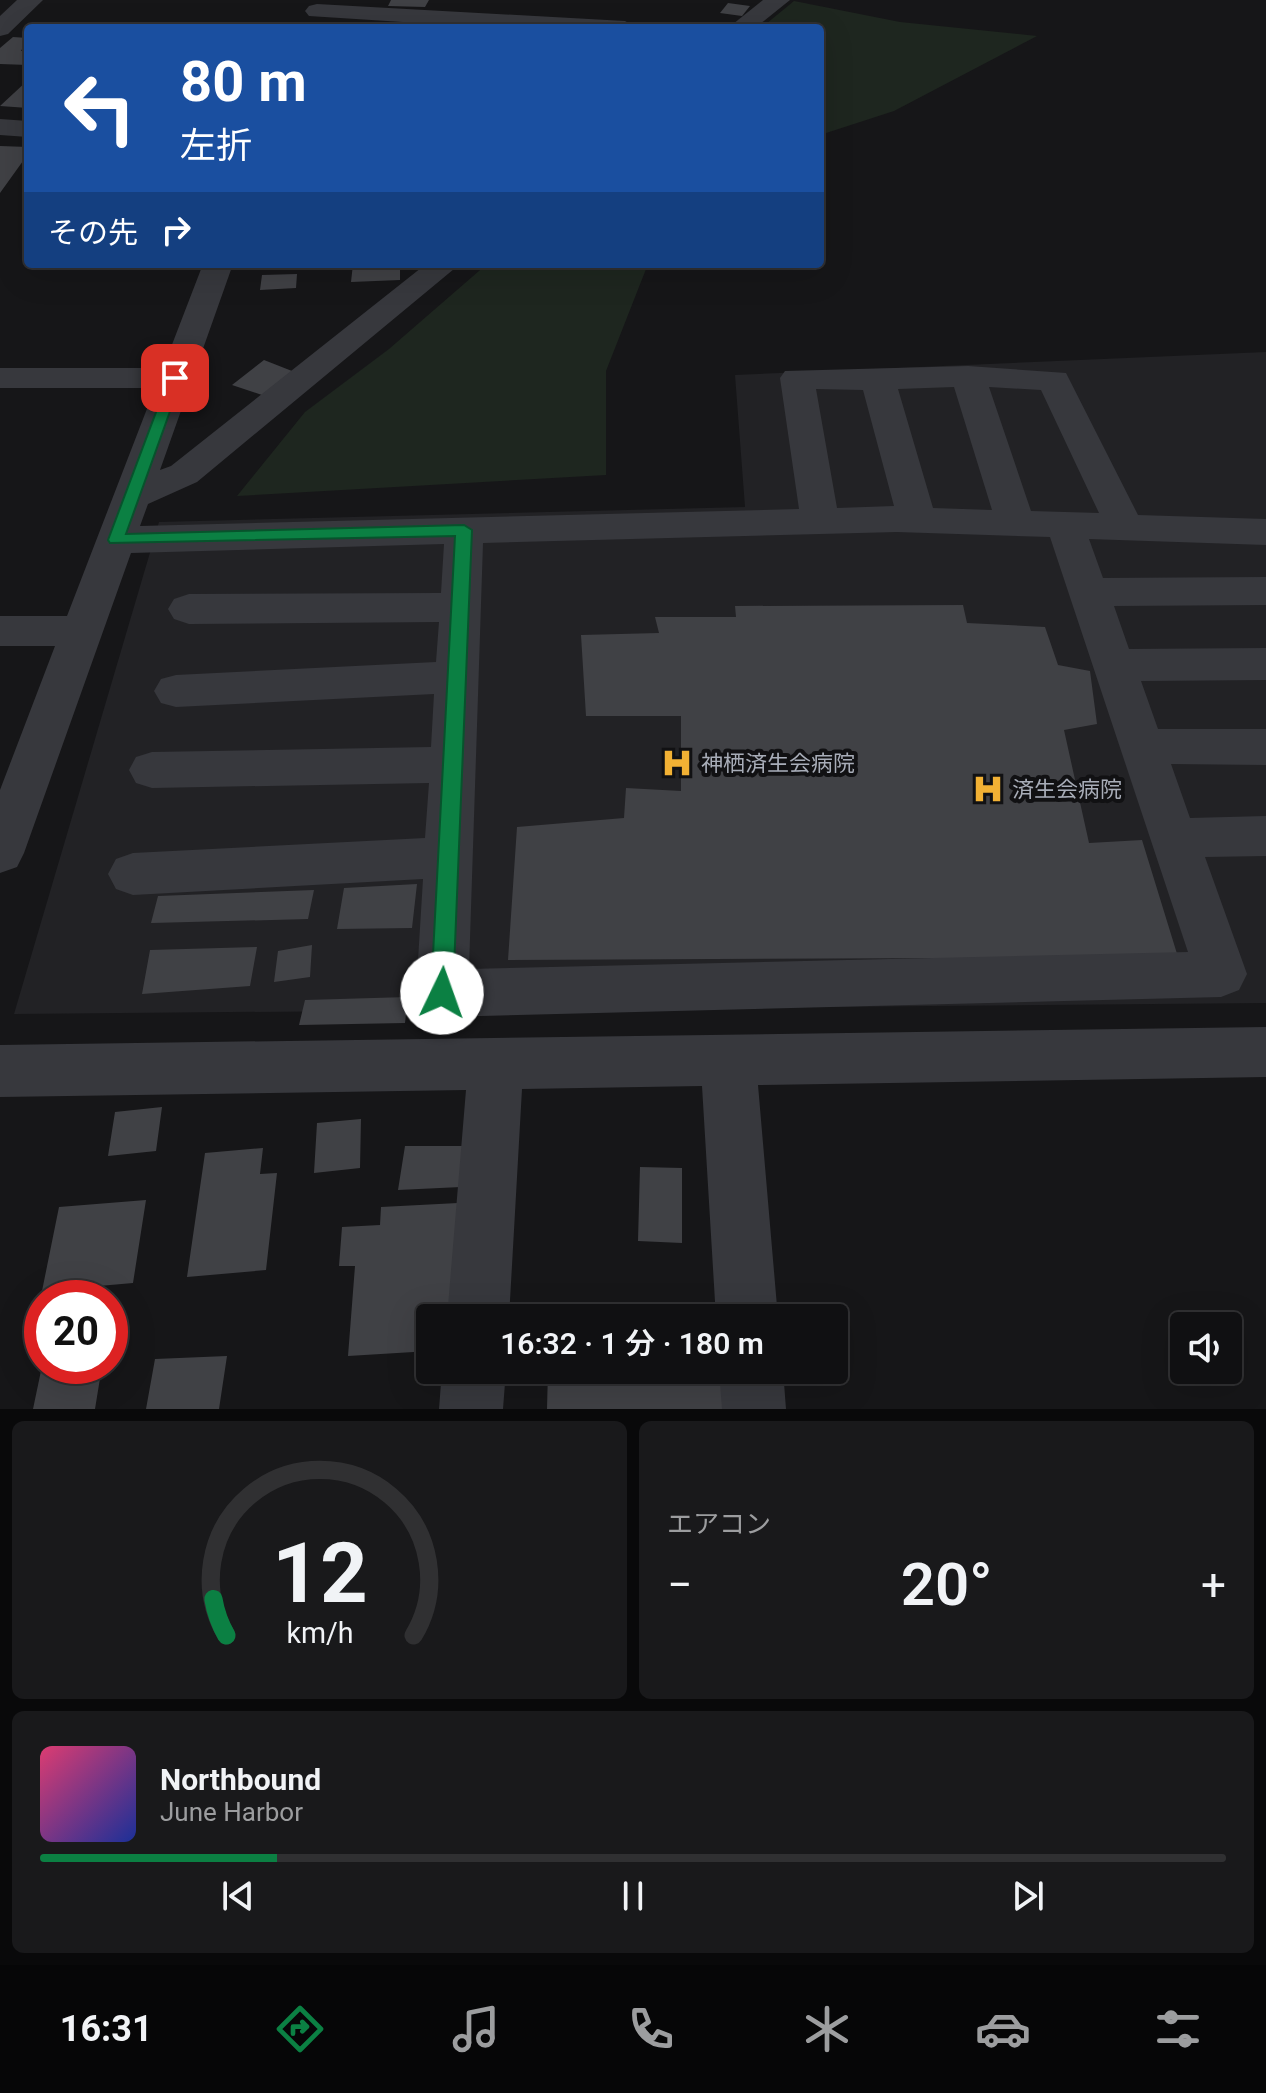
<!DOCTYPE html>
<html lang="ja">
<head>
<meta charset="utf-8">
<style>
  :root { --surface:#101012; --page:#19191b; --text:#f1f3f6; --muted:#9c9d9f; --line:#303032; --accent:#0b8043 }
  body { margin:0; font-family:Roboto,"Noto Sans JP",sans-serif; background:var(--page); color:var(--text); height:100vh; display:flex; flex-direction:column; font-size:30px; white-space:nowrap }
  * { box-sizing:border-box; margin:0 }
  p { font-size:26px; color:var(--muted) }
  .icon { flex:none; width:44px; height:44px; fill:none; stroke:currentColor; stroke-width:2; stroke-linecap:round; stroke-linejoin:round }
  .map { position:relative; height:1409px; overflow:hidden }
  .drawer { display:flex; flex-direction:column; gap:12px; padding:12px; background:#09090a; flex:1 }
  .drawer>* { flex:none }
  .hud { position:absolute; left:24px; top:24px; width:800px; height:244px; border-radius:8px; box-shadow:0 8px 32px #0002,0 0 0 2px var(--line); background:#1a4fa0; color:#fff; overflow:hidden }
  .controls { position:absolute; left:1170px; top:1312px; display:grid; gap:16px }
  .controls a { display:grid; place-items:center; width:72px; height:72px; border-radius:8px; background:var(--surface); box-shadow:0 8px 32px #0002,0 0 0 2px var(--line); font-size:40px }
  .speed { position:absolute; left:24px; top:1280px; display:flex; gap:16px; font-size:40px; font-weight:700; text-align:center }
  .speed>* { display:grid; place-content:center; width:104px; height:104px; border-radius:50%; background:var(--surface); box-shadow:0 8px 32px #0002,0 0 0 2px var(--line); line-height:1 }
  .speed .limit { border:12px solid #d22; background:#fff; color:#111 }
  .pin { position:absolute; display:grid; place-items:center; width:68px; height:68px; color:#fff; margin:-34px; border-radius:16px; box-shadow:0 4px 12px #0006 }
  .me { position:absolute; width:88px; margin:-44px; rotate:3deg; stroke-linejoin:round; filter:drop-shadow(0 0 6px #0008) }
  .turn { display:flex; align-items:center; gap:28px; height:168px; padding:0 24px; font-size:36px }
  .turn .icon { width:104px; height:104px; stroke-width:2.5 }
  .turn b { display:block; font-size:56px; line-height:68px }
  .then { display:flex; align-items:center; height:76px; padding:0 24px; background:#0003; gap:16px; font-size:30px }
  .big { font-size:60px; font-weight:600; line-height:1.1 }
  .drawer .widget { flex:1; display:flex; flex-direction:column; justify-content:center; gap:12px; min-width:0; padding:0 28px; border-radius:12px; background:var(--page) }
  .drawer .dial { align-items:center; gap:0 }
  .dial svg { height:208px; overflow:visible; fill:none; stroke:var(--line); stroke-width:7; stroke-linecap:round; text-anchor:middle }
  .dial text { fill:var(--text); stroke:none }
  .song { display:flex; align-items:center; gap:24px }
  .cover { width:96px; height:96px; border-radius:12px; background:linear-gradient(135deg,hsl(340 70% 55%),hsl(230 70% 35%)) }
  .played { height:8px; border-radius:4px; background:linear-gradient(90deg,var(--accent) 20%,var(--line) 20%) }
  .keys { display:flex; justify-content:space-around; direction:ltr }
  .heat { display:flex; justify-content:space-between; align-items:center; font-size:44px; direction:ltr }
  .drawer .tiles { flex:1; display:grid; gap:12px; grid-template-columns:1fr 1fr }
  .widget:last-child { grid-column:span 2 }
  .trip { position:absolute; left:416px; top:1304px; width:432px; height:80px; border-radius:8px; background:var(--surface); box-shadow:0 8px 32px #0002,0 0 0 2px var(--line); font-weight:600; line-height:80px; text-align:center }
  .dock { display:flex; height:128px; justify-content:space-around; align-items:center; background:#060607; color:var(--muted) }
  .dock .icon { width:56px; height:56px }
  .dock .selected { color:var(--accent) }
  .dock b { font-size:36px; color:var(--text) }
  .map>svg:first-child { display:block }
  .built { fill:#222225 }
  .green { fill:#1e261f }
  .building { fill:#404145 }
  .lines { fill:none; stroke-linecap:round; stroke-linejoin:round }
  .minor { fill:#37383d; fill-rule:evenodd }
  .route { fill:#0b8043; stroke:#07532c; stroke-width:2 }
  .labels { text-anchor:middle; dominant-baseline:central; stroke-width:8; stroke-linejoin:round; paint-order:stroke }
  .poi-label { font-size:22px; fill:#a8adb8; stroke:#111113; text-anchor:start }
</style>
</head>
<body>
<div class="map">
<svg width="1266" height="1409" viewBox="0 0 1266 1409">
  <rect width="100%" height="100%" fill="#161618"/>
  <path class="built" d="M1266,352V1003L14,1014L159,522L745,507L735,375Z"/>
  <path class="green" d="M794,1L900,22L1037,36L894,111L820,135V28H761Z
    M487,264H648L606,371V475L237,496L305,412L389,349Z"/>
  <path class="building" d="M391,0H429L425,7L388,6Z
    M728,3L750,6L742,16L720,13Z
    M13,37L28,38L21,51H28V65L0,64V48Z
    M28,80V108L0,106Z
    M0,146L28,147V154L0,193Z
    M353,264H400V280L351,282Z
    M297,274L296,288L260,290L262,275Z
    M264,360L292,371L262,395L232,385Z
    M963,605L967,623L1045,627L1058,665L1090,671L1097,724L1064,730L1089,843L1142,840L1178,957L508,960L517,827L624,818L626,788L681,791V716H586L581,635L659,633L655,617H736L735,606Z
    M417,884L412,928L337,929L344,888Z
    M314,890L308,919L151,923L158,896Z
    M312,945L310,977L274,982L278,951Z
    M257,947L250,986L142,994L150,950Z
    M408,997L405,1023L299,1025L305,1000Z
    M162,1107L156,1151L108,1156L115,1112Z
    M361,1119L360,1168L314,1173L317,1123Z
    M405,1146H463L461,1187L398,1190Z
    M263,1148L260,1174L277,1173L266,1270L187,1277L205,1153Z
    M640,1167L682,1168V1243L638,1241Z
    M146,1200L133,1283L42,1291L59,1207Z
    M458,1203L453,1318H430V1351L348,1356L355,1266H339L342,1227L380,1225L381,1207Z
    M719,1306V1318H549V1309Z
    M227,1356L219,1409H146L155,1359Z
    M42,1366H102L95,1409H33Z
    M548,1370H723L725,1409H547Z"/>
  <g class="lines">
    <path class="minor" d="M17,0H43L8,34L0,36V16Z
      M763,0H790L755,28H728Z
      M317,4L625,21L637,28H496L309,16L305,11L309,6Z
      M0,119L28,121V137L0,135Z
      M203,264H233L160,470L171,466L426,264H460L197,482L148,504L140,526L799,509L780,378L785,371L968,366L1066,373L1138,515L1266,519V545L1089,539L1103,578L1266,577V605L1114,606L1129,649L1266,648V680L1141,681L1158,729H1266V765L1171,764L1190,818L1266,816V856L1205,857L1247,974L1239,990L1221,997L442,1017L423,1010L416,993L423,879L133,895L116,889L108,874L116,859L133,853L425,838L429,783L152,788L136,783L129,770L136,757L152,752L431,747L434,694L176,707L161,703L154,691L161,679L176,675L436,662L439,622L189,624L174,619L168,609L174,599L189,594L441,593L444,544L131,553L24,853L17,867L0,873V790L55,646H0V616H67L155,388H0V368H163ZM954,387L992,510L933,508L898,389ZM989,387L1041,390L1099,513L1031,511ZM816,389L863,390L894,506L837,508ZM897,532L1050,537L1188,952L469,969L483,543Z
      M1266,1027V1077L758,1085L778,1318H716L702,1086L522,1089L509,1318H447L466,1090L0,1097V1045Z
      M442,1370H506L503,1409H439Z
      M719,1370H783L786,1409H722Z"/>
  </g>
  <path class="route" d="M170,375L182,378L126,534L464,525L472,530L453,993L449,1000L442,1003L434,1000L431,993L455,536L110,543L108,540Z"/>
  <defs>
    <symbol id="hospital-bare" viewBox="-9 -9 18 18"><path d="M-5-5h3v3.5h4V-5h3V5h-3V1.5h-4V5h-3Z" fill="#f2b134" stroke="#111113" stroke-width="2.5" paint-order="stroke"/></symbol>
  </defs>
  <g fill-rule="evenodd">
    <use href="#hospital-bare" x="655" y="741" width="44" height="44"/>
    <use href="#hospital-bare" x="966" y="767" width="44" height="44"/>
  </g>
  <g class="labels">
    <g class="poi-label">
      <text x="701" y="763">神栖済生会病院</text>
      <text x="1012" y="789">済生会病院</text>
    </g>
  </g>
</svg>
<div class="controls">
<a><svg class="icon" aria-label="sound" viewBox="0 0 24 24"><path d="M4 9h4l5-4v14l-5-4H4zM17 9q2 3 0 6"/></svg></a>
</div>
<div class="speed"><div class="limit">20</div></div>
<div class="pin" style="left:175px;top:378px;background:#d93025"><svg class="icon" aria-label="arrive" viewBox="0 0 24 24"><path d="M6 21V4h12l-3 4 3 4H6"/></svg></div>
<svg class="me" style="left:442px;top:993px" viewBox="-20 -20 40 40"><circle r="19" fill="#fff"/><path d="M0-13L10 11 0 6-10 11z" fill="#0b8043"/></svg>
<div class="trip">16:32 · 1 分 · 180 m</div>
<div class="hud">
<div class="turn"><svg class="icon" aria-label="left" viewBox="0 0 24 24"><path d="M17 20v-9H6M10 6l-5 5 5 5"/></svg><div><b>80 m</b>左折</div></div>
<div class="then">その先<svg class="icon" aria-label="right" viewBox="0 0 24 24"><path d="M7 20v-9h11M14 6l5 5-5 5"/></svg></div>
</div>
</div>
<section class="drawer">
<div class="tiles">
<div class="widget dial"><svg viewBox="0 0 100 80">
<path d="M14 69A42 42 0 1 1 86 69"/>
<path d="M14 69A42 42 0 0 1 9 55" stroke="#0b8043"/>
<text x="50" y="56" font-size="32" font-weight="700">12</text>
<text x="50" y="72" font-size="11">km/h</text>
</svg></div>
<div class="widget"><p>エアコン</p>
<div class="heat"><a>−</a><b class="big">20°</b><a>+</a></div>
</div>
<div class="widget">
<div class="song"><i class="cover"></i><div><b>Northbound</b><p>June Harbor</p></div></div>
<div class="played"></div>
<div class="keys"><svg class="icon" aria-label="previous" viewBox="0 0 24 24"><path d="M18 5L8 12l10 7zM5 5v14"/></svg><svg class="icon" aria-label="pause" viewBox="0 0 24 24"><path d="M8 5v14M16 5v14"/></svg><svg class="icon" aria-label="next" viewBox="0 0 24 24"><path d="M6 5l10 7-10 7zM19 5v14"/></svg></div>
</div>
</div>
</section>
<nav class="dock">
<b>16:31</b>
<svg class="icon selected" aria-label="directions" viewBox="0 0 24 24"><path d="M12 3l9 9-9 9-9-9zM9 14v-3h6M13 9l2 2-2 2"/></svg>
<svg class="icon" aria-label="music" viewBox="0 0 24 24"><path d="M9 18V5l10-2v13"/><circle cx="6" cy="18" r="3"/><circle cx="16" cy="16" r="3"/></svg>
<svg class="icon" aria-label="phone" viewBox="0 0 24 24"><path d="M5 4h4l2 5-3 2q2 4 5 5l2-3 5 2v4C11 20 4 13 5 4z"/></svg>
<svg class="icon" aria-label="climate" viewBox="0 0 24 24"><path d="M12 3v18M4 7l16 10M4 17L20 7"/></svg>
<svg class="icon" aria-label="car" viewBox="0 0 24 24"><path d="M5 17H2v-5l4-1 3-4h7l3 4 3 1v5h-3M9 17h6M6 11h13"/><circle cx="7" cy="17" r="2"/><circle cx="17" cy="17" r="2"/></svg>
<svg class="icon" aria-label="filters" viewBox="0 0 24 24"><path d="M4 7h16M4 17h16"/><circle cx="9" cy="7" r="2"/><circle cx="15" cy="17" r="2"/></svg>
</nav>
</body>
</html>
